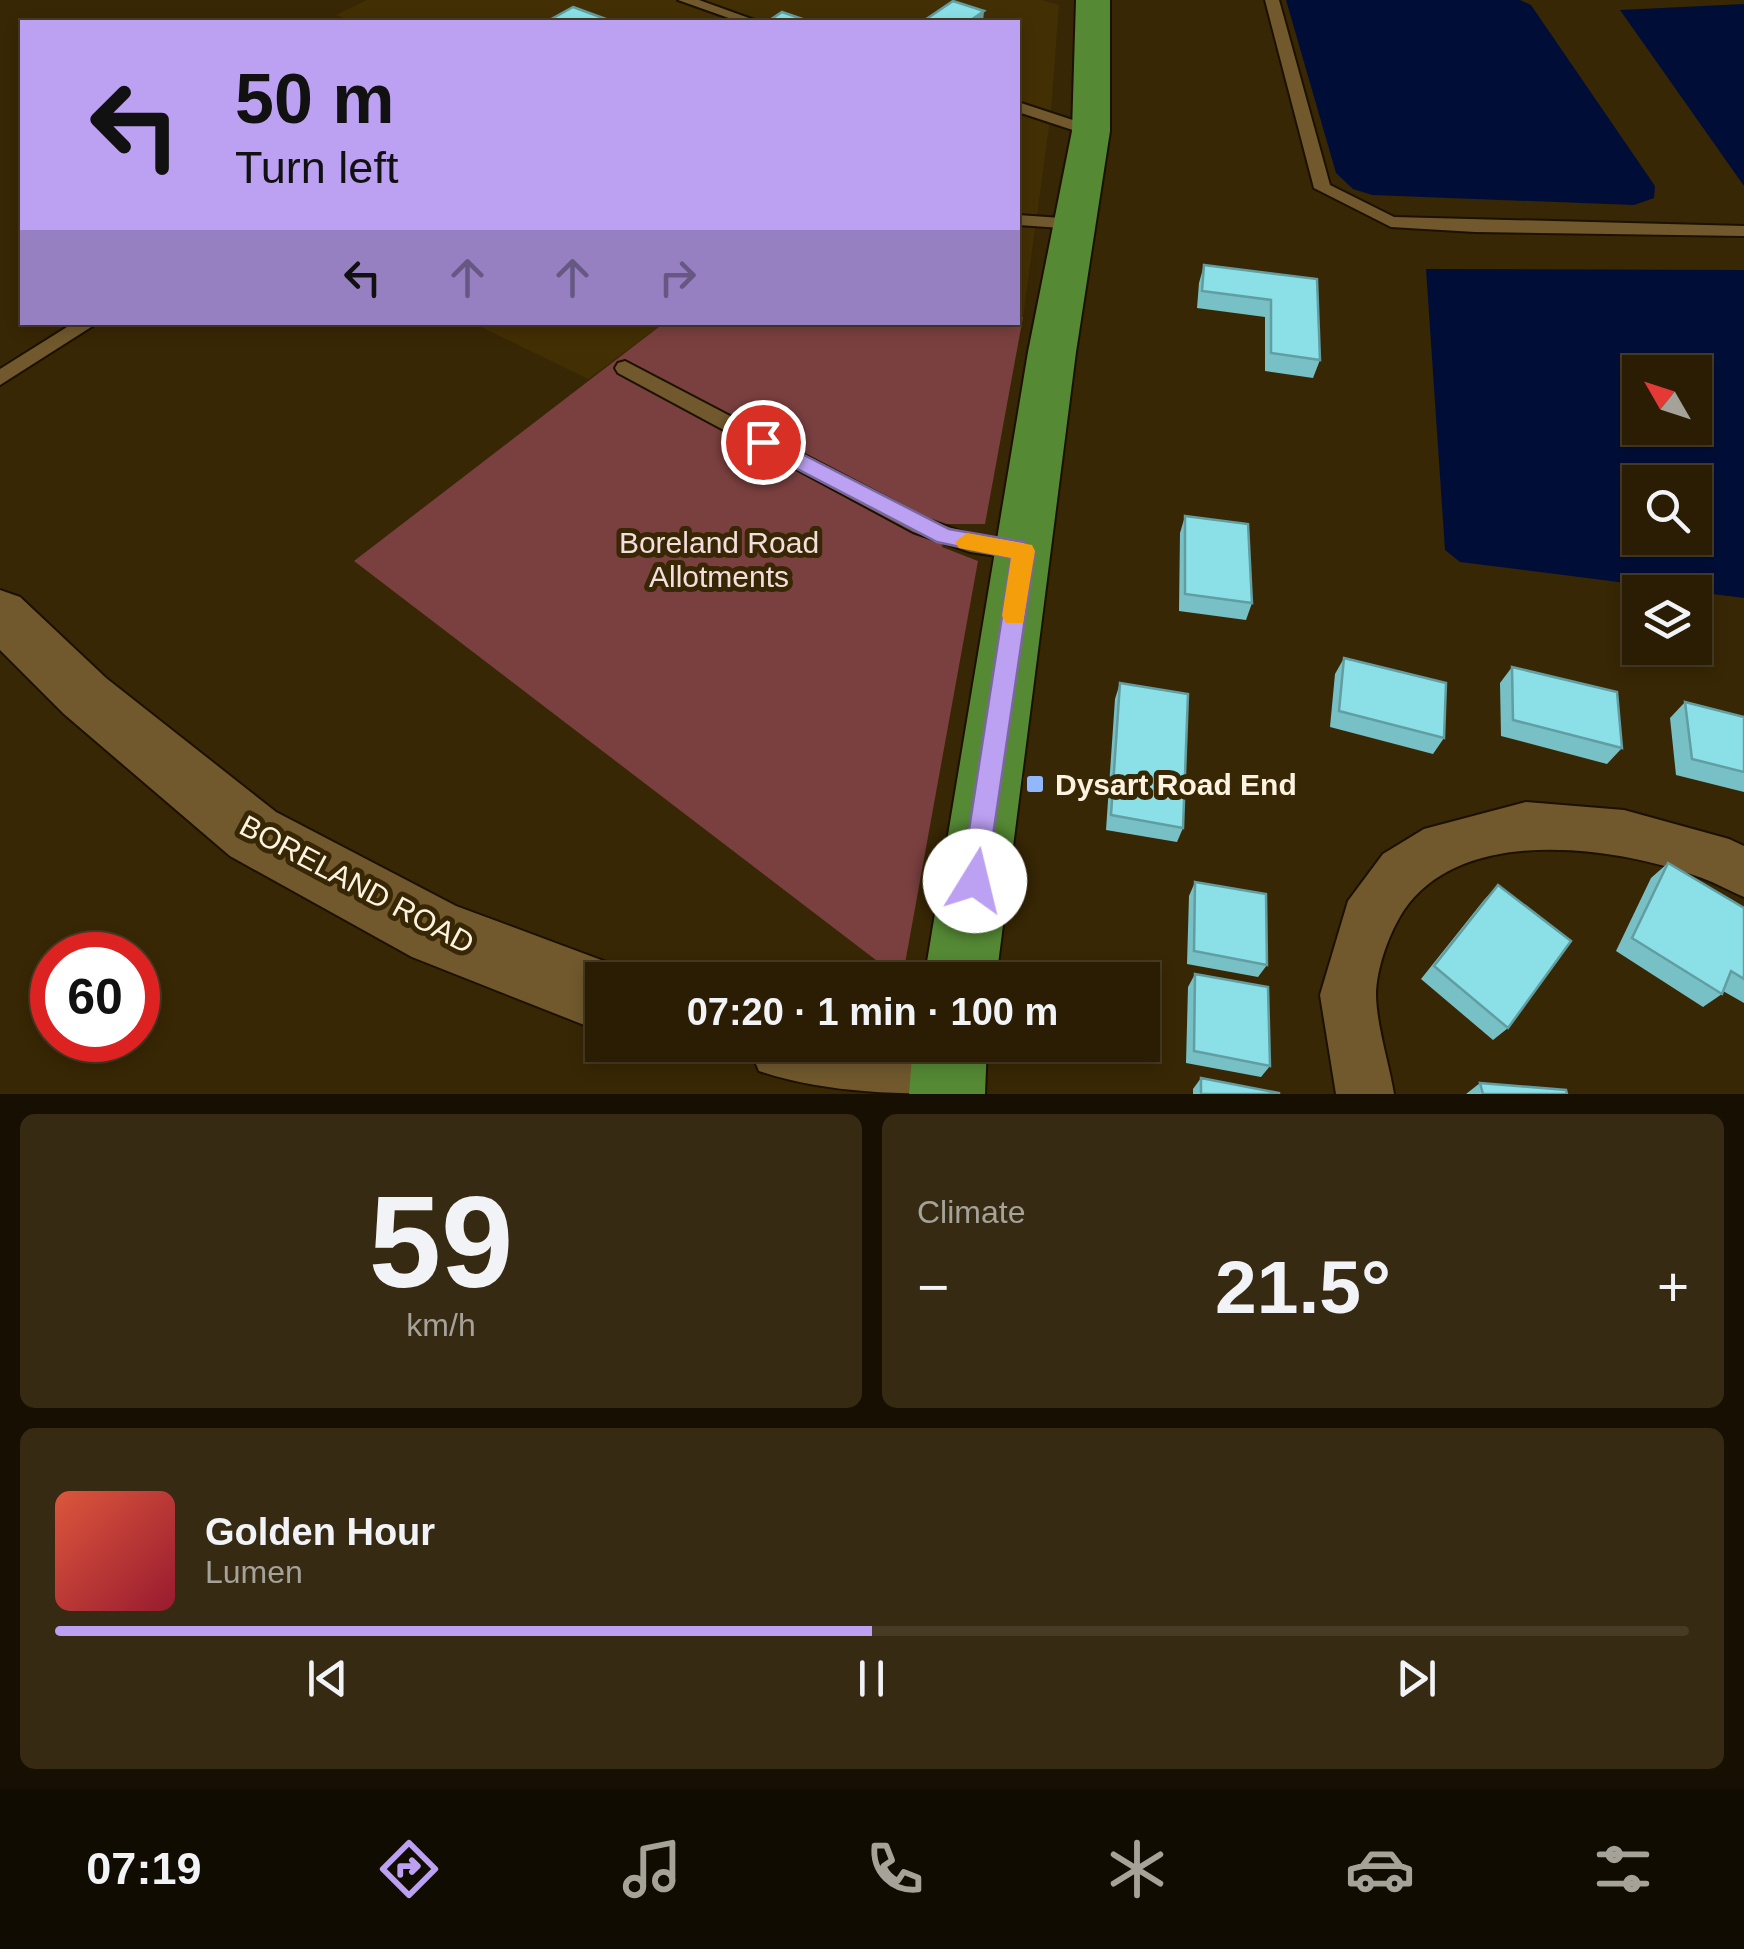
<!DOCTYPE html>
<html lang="en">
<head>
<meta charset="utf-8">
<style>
  :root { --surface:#2a1d03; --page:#362a12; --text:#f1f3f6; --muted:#a5a29a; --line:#463b25; --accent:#bca0f2 }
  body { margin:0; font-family:Helvetica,sans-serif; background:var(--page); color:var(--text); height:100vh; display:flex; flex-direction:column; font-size:38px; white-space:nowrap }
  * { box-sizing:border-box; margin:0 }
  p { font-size:32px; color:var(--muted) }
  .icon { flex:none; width:55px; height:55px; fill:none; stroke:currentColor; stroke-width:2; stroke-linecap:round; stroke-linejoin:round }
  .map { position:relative; height:1094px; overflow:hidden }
  .panel { display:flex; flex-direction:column; gap:20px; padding:20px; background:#171002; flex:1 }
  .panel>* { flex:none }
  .hud { position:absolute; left:20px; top:20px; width:1000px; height:305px; border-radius:0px; box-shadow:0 5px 15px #0003,0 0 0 2px var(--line); background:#bca0f2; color:#111; overflow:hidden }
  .needle { width:65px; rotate:309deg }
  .fabs { position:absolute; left:1622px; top:355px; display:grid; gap:20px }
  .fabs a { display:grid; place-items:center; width:90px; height:90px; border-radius:0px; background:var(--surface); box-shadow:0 5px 15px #0003,0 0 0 2px var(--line); font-size:50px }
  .speed { position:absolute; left:30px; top:932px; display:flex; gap:20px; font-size:50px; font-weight:700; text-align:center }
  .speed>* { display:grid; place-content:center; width:130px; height:130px; border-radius:50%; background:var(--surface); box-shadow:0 5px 15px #0003,0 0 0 2px var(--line); line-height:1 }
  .speed .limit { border:15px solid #d22; background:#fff; color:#111 }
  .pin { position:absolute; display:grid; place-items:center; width:85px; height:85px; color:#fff; margin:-42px; border:5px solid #fff; border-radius:50%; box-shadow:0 2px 10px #0007 }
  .me { position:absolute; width:110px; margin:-55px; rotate:9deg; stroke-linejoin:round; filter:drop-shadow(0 0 8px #0008) }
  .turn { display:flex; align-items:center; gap:35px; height:210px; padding:0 50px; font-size:45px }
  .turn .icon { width:130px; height:130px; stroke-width:2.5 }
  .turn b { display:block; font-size:70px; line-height:85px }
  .lanes { display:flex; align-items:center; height:95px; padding:0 50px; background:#0003; justify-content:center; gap:50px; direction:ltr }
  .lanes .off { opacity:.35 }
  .big { font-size:75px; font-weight:700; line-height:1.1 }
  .panel .widget { flex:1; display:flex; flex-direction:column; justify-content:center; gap:15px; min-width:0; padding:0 35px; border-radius:15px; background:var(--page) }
  .panel .dial { align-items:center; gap:0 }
  .dial b { font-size:130px; line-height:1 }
  .song { display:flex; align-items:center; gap:30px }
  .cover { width:120px; height:120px; border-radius:15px; background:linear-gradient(135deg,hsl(10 70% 55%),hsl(350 70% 35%)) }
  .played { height:10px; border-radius:5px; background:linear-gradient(90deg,var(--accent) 50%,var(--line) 50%) }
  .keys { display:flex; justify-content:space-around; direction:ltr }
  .heat { display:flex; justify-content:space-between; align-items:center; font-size:55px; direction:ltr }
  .panel .tiles { flex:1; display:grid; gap:20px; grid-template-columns:1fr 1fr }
  .widget:last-child { grid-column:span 2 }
  .trip { position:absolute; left:585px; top:962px; width:575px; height:100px; border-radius:0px; background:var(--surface); box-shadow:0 5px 15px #0003,0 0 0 2px var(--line); font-weight:700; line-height:100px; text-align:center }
  .tabs { display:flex; height:160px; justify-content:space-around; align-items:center; background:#110c01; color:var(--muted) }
  .tabs .icon { width:70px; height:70px }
  .tabs .current { color:var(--accent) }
  .tabs b { font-size:45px; color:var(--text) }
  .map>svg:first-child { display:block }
  .built { fill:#432f04 }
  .green { fill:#7a403f }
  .water { fill:#000e37; fill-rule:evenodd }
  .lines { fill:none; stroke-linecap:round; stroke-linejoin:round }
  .lane-casing { stroke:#1c1100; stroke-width:4 }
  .street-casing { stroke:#1c1100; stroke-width:4 }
  .secondary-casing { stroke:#1c1100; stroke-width:4 }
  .primary-casing { stroke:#1c1100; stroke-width:4 }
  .lane { fill:#71592d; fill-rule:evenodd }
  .street { fill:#71592d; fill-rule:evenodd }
  .secondary { fill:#71592d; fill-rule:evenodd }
  .primary { fill:#558934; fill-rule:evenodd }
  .wall { fill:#77c1c6 }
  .shaded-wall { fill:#619da1 }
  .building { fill:#8ae0e6; stroke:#619da1; stroke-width:2.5 }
  .route { fill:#bca0f2; stroke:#7a689d; stroke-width:2.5 }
  .slow { fill:#f59e0b }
  .poi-dot { fill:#91b8fd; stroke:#382704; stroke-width:4 }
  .labels { text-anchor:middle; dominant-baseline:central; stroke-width:10; stroke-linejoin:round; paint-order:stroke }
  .park-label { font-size:30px; fill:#f3dedd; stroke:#382704 }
  .poi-label { font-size:30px; font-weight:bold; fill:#fef3e0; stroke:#382704; text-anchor:start }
  .street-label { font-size:30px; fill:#fef3e0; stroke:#382704 }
</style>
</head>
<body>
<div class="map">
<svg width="1744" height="1094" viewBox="0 0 1744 1094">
  <rect width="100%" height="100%" fill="#382704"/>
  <path class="built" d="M367,0H1042L1059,5L1051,112L1023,317L1018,315V22H355L336,15Z
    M473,323H664L588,379Z"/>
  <path class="green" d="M1018,315L1023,317L985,524H947L942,547L978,561L902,980L354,561L664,323L1018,322Z"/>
  <path class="water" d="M1286,0H1520L1531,5L1655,186L1654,198L1634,205L1372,195L1353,189L1336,173Z
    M1744,4V186L1620,10Z
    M1426,269L1744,270V598L1460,562L1445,550ZM1640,372H1695V428H1640ZM1640,482H1695V538H1640Z"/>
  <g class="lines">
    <defs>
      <path id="lane" d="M678,0H699L760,22H740Z
        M1265,0H1279L1330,185L1394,217L1744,226V236L1475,232L1391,227L1314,188Z
        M1018,102L1097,128L1099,131L1091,136L1018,112Z
        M1018,215L1076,219L1085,224L1076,229L1018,225Z
        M75,322H99L0,385V369Z
        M625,361L929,520L971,535L1023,542L1031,545L1034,551L1031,557L1023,560L970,552L913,532L618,373L615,368L618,363Z"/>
      <path id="street" d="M1526,802L1624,810L1729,839L1744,846V897C1730,891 1716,883 1702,878C1617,846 1463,824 1404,910C1389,933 1376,969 1376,996C1377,1028 1389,1063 1394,1094H1336L1320,995L1348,901L1383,854L1424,829Z"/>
      <path id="secondary" d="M0,590L20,597L106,678L276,812L456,906L628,970L632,980H602V1032L412,957L230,856L64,714L0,650Z
        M748,1045H964L972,1048L983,1075L975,1094C901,1094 828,1094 759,1071Z"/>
      <path id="primary" d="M1076,0H1110V131L1076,352L996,980H924L1028,352L1072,131Z
        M913,1045H987L985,1094H909Z"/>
    </defs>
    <use href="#lane" class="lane-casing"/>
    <use href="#street" class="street-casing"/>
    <use href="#secondary" class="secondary-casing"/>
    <use href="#primary" class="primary-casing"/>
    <use href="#lane" class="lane"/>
    <use href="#street" class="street"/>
    <use href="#secondary" class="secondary"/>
    <use href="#primary" class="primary"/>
  </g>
  <path class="wall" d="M1204,265L1317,279L1320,360L1313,378L1265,371V317L1197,308L1199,283Z
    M1185,516L1252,603L1246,620L1179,611L1180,533Z
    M1344,658L1444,738L1433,754L1330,727L1335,674Z
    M1512,667L1622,748L1607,764L1501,736L1500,683Z
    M1120,683L1183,828L1177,842L1106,830L1115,699Z
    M1685,702L1744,717V792L1676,775L1670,718Z
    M1668,863L1744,908V1003L1723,991L1722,994L1703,1007L1616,951L1651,878Z
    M1195,882L1267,965L1258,977L1187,964L1189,896Z
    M1498,885L1508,1028L1493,1040L1421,979L1484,900Z
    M1195,974L1270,1066L1261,1077L1186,1063L1188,987Z
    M1201,1078L1279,1094H1193V1089Z
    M1480,1083L1567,1094H1466Z"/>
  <path class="shaded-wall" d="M984,11L983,22H968Z"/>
  <path class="building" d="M953,1L984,11L968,22H922Z
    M573,7L614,22H546Z
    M782,12L811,22H767Z
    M1204,265L1317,279L1320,360L1271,353V300L1202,291Z
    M1185,516L1248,524L1252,603L1185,594Z
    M1344,658L1446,683L1444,738L1339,711Z
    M1512,667L1617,692L1622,748L1513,720Z
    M1120,683L1188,694L1183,828L1111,815Z
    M1685,702L1744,717V772L1692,759Z
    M1668,863L1744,908V979L1731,971L1722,994L1632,938Z
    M1195,882L1266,894L1267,965L1194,951Z
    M1498,885L1571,941L1508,1028L1434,966Z
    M1195,974L1268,987L1270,1066L1194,1051Z
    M1201,1078L1279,1093V1094H1201Z
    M1480,1083L1566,1090L1567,1094H1483Z"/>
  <path class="route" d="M763,434L949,529L1024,542L1035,551L985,890L975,894L965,890L961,881L1011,558L937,542L755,447L752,442L755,436Z"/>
  <path class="slow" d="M967,533L1032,545L1035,551L1023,623H1006L1002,616L1011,558L959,548L955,542Z"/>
  <rect class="poi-dot" x="1025" y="774" width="20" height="20" rx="5"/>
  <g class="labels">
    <g class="park-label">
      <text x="719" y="542">Boreland Road<tspan x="719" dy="34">Allotments</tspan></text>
    </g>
    <g class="poi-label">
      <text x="1055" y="784">Dysart Road End</text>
    </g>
    <g class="street-label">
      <text transform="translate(357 884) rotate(28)">BORELAND ROAD</text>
    </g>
  </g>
</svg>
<div class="fabs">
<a><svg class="needle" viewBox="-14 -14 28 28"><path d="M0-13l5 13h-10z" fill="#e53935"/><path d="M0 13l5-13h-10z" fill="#a5a29a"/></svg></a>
<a><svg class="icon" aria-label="search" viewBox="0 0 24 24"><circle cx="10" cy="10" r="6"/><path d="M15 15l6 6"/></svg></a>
<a><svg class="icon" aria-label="layers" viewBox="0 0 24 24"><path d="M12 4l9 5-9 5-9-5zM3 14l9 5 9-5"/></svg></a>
</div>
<div class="speed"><div class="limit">60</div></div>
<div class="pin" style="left:763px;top:442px;background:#d93025"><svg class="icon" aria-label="arrive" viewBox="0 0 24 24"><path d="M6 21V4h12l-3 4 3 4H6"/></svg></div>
<svg class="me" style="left:975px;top:881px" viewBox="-20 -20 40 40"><circle r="19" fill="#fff"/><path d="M0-13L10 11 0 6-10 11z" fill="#bca0f2"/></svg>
<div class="trip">07:20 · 1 min · 100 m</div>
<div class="hud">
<div class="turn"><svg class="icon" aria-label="left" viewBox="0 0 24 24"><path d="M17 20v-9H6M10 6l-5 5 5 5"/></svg><div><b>50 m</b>Turn left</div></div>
<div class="lanes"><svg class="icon" aria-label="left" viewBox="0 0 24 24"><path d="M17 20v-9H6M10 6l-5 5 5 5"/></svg><svg class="icon off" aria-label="ahead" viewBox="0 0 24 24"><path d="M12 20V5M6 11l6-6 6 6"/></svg><svg class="icon off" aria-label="ahead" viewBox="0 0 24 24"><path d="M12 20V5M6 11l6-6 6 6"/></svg><svg class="icon off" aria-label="right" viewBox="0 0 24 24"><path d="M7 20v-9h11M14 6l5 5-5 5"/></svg></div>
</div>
</div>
<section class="panel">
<div class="tiles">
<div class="widget dial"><b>59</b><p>km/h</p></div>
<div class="widget"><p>Climate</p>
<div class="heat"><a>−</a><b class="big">21.5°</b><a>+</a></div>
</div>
<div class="widget">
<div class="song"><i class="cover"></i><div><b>Golden Hour</b><p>Lumen</p></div></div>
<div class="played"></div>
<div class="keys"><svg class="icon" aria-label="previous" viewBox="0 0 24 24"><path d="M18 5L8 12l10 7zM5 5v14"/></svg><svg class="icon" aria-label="pause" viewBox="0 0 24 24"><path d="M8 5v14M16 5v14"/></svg><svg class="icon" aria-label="next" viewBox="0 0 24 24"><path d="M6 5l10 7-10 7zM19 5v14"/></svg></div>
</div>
</div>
</section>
<nav class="tabs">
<b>07:19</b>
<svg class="icon current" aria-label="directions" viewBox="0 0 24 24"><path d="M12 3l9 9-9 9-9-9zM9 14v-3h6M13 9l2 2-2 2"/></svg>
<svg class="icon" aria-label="music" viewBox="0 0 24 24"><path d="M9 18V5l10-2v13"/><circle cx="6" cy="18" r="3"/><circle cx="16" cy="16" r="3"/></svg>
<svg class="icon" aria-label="phone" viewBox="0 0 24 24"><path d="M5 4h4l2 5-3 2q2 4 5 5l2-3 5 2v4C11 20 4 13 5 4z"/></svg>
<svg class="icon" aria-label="climate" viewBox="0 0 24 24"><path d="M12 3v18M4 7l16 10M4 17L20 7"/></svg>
<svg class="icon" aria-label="car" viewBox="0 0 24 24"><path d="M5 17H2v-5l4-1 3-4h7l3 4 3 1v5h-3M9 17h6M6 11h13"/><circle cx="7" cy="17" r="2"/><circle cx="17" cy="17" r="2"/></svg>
<svg class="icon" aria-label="filters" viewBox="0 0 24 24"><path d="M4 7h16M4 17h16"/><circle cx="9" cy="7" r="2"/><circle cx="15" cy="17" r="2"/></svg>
</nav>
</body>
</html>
